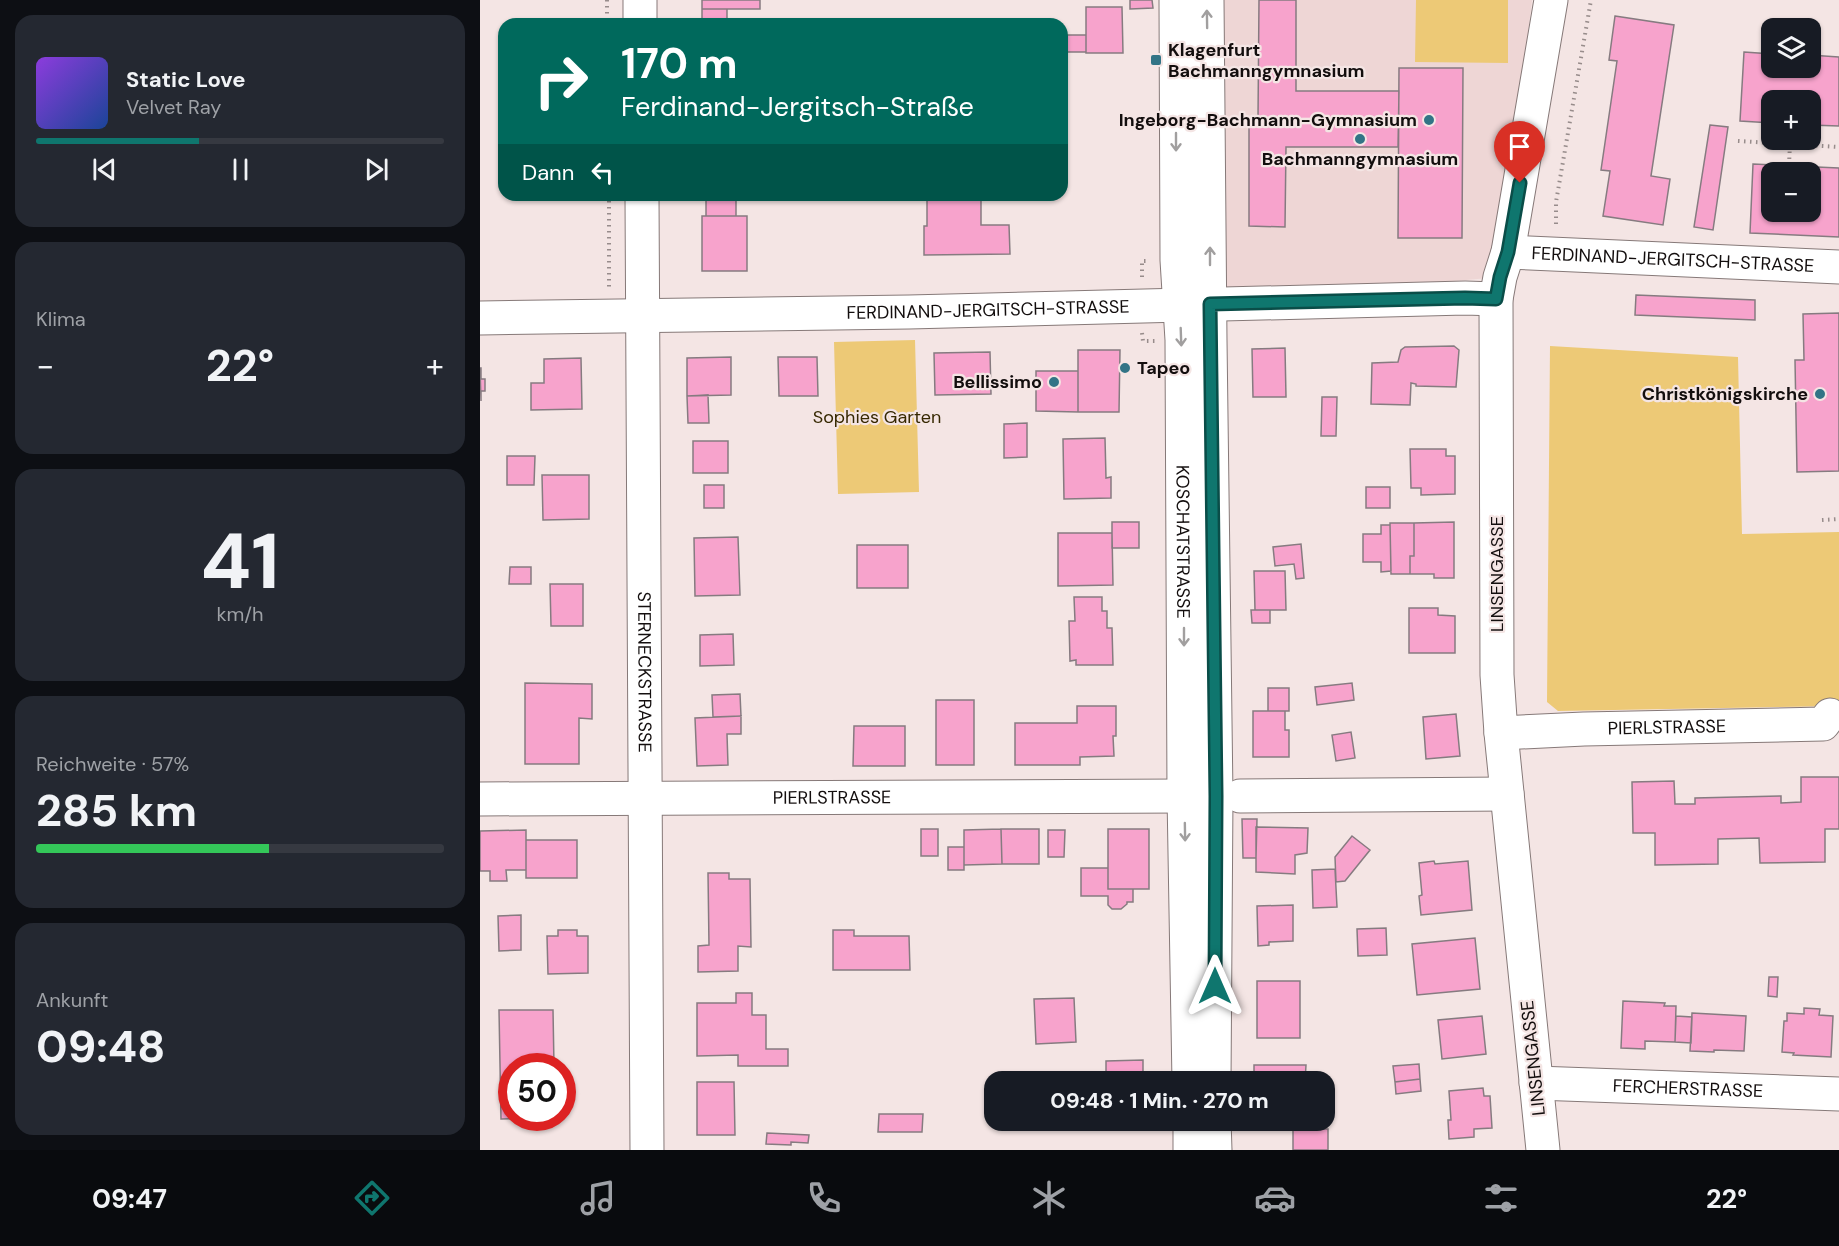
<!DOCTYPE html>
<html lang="de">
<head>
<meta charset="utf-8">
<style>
  :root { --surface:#171b24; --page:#242831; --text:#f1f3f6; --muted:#9ea1a6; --line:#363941; --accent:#0f766e }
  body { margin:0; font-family:"DM Sans",sans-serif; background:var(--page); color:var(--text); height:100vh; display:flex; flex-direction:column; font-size:22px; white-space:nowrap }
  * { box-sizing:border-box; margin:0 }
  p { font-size:20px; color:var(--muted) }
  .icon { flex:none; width:33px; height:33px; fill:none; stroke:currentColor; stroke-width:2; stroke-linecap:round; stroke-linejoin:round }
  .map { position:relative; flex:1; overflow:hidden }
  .panel { display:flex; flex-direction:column; gap:15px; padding:15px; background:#0d0f14; width:480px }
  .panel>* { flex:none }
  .banner { position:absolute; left:18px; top:18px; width:570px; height:183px; border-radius:18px; box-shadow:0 2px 4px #0004; background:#00695c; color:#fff; overflow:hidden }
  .controls { position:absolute; left:1281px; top:18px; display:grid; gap:12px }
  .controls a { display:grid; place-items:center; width:60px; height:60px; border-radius:12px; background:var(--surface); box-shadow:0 2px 4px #0004; font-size:30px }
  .speed { position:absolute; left:18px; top:1053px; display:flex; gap:12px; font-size:30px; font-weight:700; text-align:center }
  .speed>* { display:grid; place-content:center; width:78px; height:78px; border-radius:50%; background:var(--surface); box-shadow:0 2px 4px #0004; line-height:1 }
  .speed .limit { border:9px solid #d22; background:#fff; color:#111 }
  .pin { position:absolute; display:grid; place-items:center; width:51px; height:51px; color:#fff; margin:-62px -26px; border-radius:50% 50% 50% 0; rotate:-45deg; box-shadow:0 0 6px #0007 }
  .pin .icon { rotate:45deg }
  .me { position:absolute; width:66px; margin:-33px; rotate:0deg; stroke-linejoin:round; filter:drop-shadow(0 0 4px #0008) }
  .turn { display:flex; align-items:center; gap:21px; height:126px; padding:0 24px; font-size:27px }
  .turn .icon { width:78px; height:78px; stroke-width:2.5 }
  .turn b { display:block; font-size:42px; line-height:51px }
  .then { display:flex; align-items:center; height:57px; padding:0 24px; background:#0003; gap:12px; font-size:22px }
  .big { font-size:45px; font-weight:700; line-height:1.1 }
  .panel .widget { flex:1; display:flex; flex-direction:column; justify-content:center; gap:9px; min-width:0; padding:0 21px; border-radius:18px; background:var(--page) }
  .panel .dial { align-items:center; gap:0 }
  .dial b { font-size:78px; line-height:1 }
  .song { display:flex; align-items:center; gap:18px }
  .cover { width:72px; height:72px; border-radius:9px; background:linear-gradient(135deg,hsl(270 70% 55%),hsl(220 70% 35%)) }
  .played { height:6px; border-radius:3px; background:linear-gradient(90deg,var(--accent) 40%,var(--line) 40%) }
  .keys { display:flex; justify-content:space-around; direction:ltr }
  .heat { display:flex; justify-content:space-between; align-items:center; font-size:33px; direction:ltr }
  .charge { height:9px; border-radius:4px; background:linear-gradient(90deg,#34c759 57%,var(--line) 0) }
  .trip { position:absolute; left:504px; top:1071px; width:351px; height:60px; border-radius:18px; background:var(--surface); box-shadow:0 2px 4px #0004; font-weight:700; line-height:60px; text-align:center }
  .menu { display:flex; height:96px; justify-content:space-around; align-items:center; background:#090b0e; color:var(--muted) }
  .menu .icon { width:42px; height:42px }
  .menu .on { color:var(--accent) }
  .menu b { font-size:27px; color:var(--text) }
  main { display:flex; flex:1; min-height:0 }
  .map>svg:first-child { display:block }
  .built { fill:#eed6d5 }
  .green { fill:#edc976 }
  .building { fill:#f7a3cc; stroke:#867b80; stroke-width:1.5; fill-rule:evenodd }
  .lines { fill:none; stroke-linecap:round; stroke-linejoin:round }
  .minor-casing { stroke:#867978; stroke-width:35 }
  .major-casing { stroke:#867978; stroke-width:35 }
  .path { stroke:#978c8b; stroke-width:4; stroke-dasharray:1.5 4.5; stroke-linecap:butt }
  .minor { stroke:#fff; stroke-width:33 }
  .major { stroke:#fff; stroke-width:33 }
  .oneway { stroke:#a19f9f }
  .route-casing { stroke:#0a4d48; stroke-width:15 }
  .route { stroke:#0f766e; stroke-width:10 }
  .poi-dot { fill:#327486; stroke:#f4e5e4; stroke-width:2 }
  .labels { text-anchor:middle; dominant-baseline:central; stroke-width:4.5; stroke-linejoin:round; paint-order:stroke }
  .poi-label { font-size:18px; font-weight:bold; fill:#130e0e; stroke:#f4e5e4; text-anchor:end }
  .street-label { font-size:18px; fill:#130e0e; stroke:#f4e5e4 }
  .park-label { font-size:18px; fill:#362801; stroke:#f4e5e4 }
</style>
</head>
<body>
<main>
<section class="panel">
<div class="widget">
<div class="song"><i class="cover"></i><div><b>Static Love</b><p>Velvet Ray</p></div></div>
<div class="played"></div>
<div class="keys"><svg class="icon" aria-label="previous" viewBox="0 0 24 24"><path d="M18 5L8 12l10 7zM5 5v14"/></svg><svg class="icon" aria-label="pause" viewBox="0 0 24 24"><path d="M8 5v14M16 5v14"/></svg><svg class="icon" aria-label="next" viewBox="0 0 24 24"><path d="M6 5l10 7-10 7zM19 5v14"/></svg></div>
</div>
<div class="widget"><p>Klima</p>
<div class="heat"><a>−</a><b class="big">22°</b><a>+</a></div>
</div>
<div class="widget dial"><b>41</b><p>km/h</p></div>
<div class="widget"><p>Reichweite · 57%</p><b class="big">285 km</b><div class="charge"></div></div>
<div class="widget"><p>Ankunft</p><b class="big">09:48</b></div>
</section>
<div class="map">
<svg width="1359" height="1150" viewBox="0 0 1359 1150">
  <rect width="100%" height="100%" fill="#f4e5e4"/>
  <path class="built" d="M743,0H1052L1020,277L700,305Z"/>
  <path class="green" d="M936,0H1028V63L935,62Z
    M435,340L439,492L358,494L354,342Z
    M1070,346L1258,357L1262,534L1359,532V706L1078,711L1067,702Z"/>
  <path class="building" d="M222,0H280V9H222Z
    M650,0H672L673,8L650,9Z
    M779,0H816V91H919L918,147H806L805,227L769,226V119H778Z
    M606,7H642L643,53H606Z
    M222,9H247V24H222Z
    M1135,16L1194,25L1171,176L1190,179L1183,225L1123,216L1130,171L1121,170L1137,61L1129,60Z
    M54,21H105V24H54Z
    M583,35H606V52H583Z
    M1264,52L1292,54V68H1330V55L1359,57V126L1330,125V100H1292V123L1260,121Z
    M919,68H983L982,238H918Z
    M1230,125L1248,127L1233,230L1214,227Z
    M1273,164L1359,168V237L1270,233ZM1292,172H1330V212H1292Z
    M226,195H256V216H226Z
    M447,195H501V225H529L530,254L444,255V226H447Z
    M222,216H267V271H222Z
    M1156,295L1275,300V320L1155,315Z
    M1359,313V471L1317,472L1315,360H1324L1323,314Z
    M974,346L979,350L976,387L936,386V384L931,383L930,405L891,404L892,363L918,362L921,350L925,347Z
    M805,348L806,397H773L772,349Z
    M598,350H640L639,412H598Z
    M510,352L511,394L455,395L454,353Z
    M251,357V395L207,396V358Z
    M298,357H337L338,396H299Z
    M101,358L102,409L51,410V383H64V359Z
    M0,368H1V379H5V391H1V401Z
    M556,371H598V412L556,411Z
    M228,395L229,423H208L207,396Z
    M842,397H857L856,436H841Z
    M547,423V457L524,458V424Z
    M625,438L626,478L631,477V498L584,499L583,439Z
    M213,441H248V473H213Z
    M930,449H966V456H975V494L941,495V488H931Z
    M27,456H55L54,485H27Z
    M62,475H109V519L63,520Z
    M224,485H244V508H224Z
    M886,487H910V508H886Z
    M632,522H659V548H632Z
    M974,522V578H954V574H930V556H934V523Z
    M910,523H934V556H930V574H911Z
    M901,525H910L911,571L901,572V562H883V534H901Z
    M578,533H632L633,585L578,586Z
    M258,537L260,595L215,596L214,538Z
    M821,544L824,578L816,579L814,564L795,566L793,547Z
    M377,545H428V588H377Z
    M30,567H51V584H29Z
    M774,571H805L806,610H775Z
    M70,584H103V626H71Z
    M594,597H622V611H627V628H632L633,665H596V660L590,661L589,621H595Z
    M929,608H958V615L975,616V653H929Z
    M771,610H790V623H772Z
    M253,634L254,665L220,666V635Z
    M45,683L112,684V719L99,718V764H45Z
    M872,683L874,700L837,705L835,687Z
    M788,688H809V711H788Z
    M260,694L261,716L233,717L232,695Z
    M456,700H494V765H456Z
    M597,706H636V736H633L634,756L600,757V765H535V723H597Z
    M773,711H805V730H809V757H773Z
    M976,714L980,756L946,759L943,717Z
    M261,716V734H247L248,765L217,766L215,718Z
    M374,726H425V766H373Z
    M871,732L875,758L856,761L852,735Z
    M1321,777H1359V829H1345V862L1280,863L1279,838L1238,839V864L1175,865V833H1153L1152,782L1194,781L1195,804H1215V798L1301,796V803L1321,802Z
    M762,819H777L776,858H763Z
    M776,827L828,828L827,853L815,855V874L776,872Z
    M441,829H458V856H441Z
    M521,829L522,864L484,865V830Z
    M521,829H559V864H522Z
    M628,829H669V889H628Z
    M46,830V870H26L27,881H10V871H0V831Z
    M568,830H585L584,857H568Z
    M872,836L890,850L865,881L856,882L855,857Z
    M46,840H97V878H46Z
    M468,847H484V870H468Z
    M954,861L955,864L988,861L992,910L941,915L939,896L942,895L939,863Z
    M601,868H628V889H653V902H647V904L641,909H632L628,905V896H601Z
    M855,869L857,907L833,908L832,870Z
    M228,873H249V879H270L271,947L258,946V971L218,972V946L229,945Z
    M813,905V941L789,942V945L778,946L777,906Z
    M41,915V950L19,951L18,916Z
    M906,928L907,955L878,956L877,929Z
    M78,930H97V936H108V973L68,974L67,936H78Z
    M353,930H374V936H429L430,970H353Z
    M995,938L1000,989L937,995L932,944Z
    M1289,977H1298L1297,997L1288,996Z
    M777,981H820V1038H777Z
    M256,993H272V1015H286V1049H308V1066H258V1055L217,1056V1003H256Z
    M594,998L596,1042L556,1044L554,999Z
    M1143,1001L1185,1003L1184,1006H1196L1195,1042L1165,1041V1049L1141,1048Z
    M1324,1008L1340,1009L1339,1015L1353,1016L1351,1057L1313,1055L1314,1053L1302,1052L1304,1021H1307V1013L1324,1014Z
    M19,1010H73L74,1066H32V1118H75L21,1119Z
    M1212,1013L1266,1016L1264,1051L1234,1050V1052L1210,1051Z
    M1002,1016L1006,1054L962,1059L958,1020Z
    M1196,1016L1212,1017L1211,1043L1195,1042Z
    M663,1060V1082H626V1061Z
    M939,1064L940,1079L915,1082L913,1066Z
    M774,1065H826L825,1082H779V1076H774Z
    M547,1076H611V1082H547Z
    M940,1079L941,1091L916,1094L915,1082Z
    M217,1082H254L255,1135H217Z
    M1003,1088L1004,1096H1010L1012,1128L994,1129V1137L969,1139L968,1120H971L969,1091Z
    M399,1114H443L442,1132H398Z
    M547,1120H611V1122H547Z
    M813,1129H848V1150H813Z
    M287,1133L329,1135L328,1143L311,1142V1145L286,1144Z"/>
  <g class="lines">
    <defs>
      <g id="minor">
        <path d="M160,0V24"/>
        <path id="s1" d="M162,195L167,1150"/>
        <path id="s2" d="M1028,252L1359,267"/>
        <path id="s3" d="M0,318L429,312L985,298L1016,299"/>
        <path id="s4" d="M1021,733L1104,729L1343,724L1350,715"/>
        <path d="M760,796L1027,794"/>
        <path id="s5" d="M0,799L704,796"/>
        <path id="s6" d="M1056,1083L1359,1094"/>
        <path d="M1063,1150L1021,733L1017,675L1016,299L1020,277L1028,252L1071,0"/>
      </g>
      <g id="major">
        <path id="s7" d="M696,0L697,260L702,340L704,796L709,1082"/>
        <path d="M727,0L730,340L736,796L734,1082"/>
        <path d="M710,1120V1150"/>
        <path d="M734,1120L735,1150"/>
      </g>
    </defs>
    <use href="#minor" class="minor-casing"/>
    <use href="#major" class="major-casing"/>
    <path class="path" d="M127,0V24
      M1258,141L1359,147
      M1309,165L1310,144
      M129,195V287
      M1076,224V202L1111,0
      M662,277V261H668
      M662,333L663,341H675
      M1342,520L1359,519"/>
    <use href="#minor" class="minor"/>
    <use href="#major" class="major"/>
  </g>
  <defs><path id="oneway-shaft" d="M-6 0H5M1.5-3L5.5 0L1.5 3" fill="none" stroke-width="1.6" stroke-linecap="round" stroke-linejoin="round" transform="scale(1.5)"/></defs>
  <g class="oneway">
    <use href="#oneway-shaft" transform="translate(727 19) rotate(-91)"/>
    <use href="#oneway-shaft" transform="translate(696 142) rotate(90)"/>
    <use href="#oneway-shaft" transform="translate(730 256) rotate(-90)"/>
    <use href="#oneway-shaft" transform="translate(701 337) rotate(88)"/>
    <use href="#oneway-shaft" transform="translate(704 637) rotate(90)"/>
    <use href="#oneway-shaft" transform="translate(705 832) rotate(89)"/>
  </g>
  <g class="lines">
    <defs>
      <path id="route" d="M735,986L736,796L730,304L985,298L1016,299L1020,277L1028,252L1040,183"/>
    </defs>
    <use href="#route" class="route-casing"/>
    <use href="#route" class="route"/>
  </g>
  <g class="poi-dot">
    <rect x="670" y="54" width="12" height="12" rx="3"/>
    <circle cx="949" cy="120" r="6"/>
    <circle cx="880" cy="139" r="6"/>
    <circle cx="645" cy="368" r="6"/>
    <circle cx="574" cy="382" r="6"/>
    <circle cx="1340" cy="394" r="6"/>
  </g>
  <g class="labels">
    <g class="poi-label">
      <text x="688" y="50" text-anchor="start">Klagenfurt<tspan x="688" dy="21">Bachmanngymnasium</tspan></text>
      <text x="937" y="120">Ingeborg-Bachmann-Gymnasium</text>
      <text x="880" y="159" text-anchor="middle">Bachmanngymnasium</text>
      <text x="657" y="368" text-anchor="start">Tapeo</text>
      <text x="562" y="382">Bellissimo</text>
      <text x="1328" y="394">Christkönigskirche</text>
    </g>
    <g class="street-label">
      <text stroke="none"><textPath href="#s2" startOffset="165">FERDINAND-JERGITSCH-STRASSE</textPath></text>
      <text stroke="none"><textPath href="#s3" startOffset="508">FERDINAND-JERGITSCH-STRASSE</textPath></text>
      <text stroke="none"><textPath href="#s7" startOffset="542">KOSCHATSTRASSE</textPath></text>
      <text transform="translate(1017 574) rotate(-90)">LINSENGASSE</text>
      <text stroke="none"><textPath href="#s1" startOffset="477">STERNECKSTRASSE</textPath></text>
      <text stroke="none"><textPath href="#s4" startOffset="166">PIERLSTRASSE</textPath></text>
      <text stroke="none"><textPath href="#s5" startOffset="352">PIERLSTRASSE</textPath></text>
      <text transform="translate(1053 1058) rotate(-96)">LINSENGASSE</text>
      <text stroke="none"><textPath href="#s6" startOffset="152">FERCHERSTRASSE</textPath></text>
    </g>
    <g class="park-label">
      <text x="397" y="417">Sophies Garten</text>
    </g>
  </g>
</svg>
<div class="controls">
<a><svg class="icon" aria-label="layers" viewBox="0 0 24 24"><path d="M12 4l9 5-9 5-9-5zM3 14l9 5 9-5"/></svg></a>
<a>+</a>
<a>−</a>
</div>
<div class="speed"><div class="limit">50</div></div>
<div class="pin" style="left:1040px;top:183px;background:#d93025"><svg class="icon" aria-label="arrive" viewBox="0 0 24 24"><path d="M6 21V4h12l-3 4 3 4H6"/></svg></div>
<svg class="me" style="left:735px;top:986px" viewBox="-20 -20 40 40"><path d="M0-17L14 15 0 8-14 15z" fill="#0f766e" stroke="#fff" stroke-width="4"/></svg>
<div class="trip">09:48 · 1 Min. · 270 m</div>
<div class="banner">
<div class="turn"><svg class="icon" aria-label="right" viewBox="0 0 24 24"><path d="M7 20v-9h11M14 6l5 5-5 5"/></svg><div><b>170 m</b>Ferdinand-Jergitsch-Straße</div></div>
<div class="then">Dann<svg class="icon" aria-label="left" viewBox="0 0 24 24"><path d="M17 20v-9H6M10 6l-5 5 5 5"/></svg></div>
</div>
</div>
</main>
<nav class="menu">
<b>09:47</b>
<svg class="icon on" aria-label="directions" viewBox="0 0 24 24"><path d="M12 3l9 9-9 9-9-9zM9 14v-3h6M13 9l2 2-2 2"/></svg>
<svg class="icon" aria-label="music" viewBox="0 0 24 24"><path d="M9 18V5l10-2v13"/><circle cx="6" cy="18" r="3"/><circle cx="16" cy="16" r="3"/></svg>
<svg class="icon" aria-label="phone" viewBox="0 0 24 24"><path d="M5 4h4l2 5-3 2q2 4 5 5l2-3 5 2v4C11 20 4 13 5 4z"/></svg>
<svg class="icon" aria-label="climate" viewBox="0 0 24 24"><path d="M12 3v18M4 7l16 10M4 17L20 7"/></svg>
<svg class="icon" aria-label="car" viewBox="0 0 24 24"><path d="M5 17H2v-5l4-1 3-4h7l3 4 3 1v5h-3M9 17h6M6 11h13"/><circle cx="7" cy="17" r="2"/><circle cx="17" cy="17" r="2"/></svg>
<svg class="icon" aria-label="filters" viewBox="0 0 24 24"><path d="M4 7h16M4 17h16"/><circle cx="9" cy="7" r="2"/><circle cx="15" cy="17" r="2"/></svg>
<b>22°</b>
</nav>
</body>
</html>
